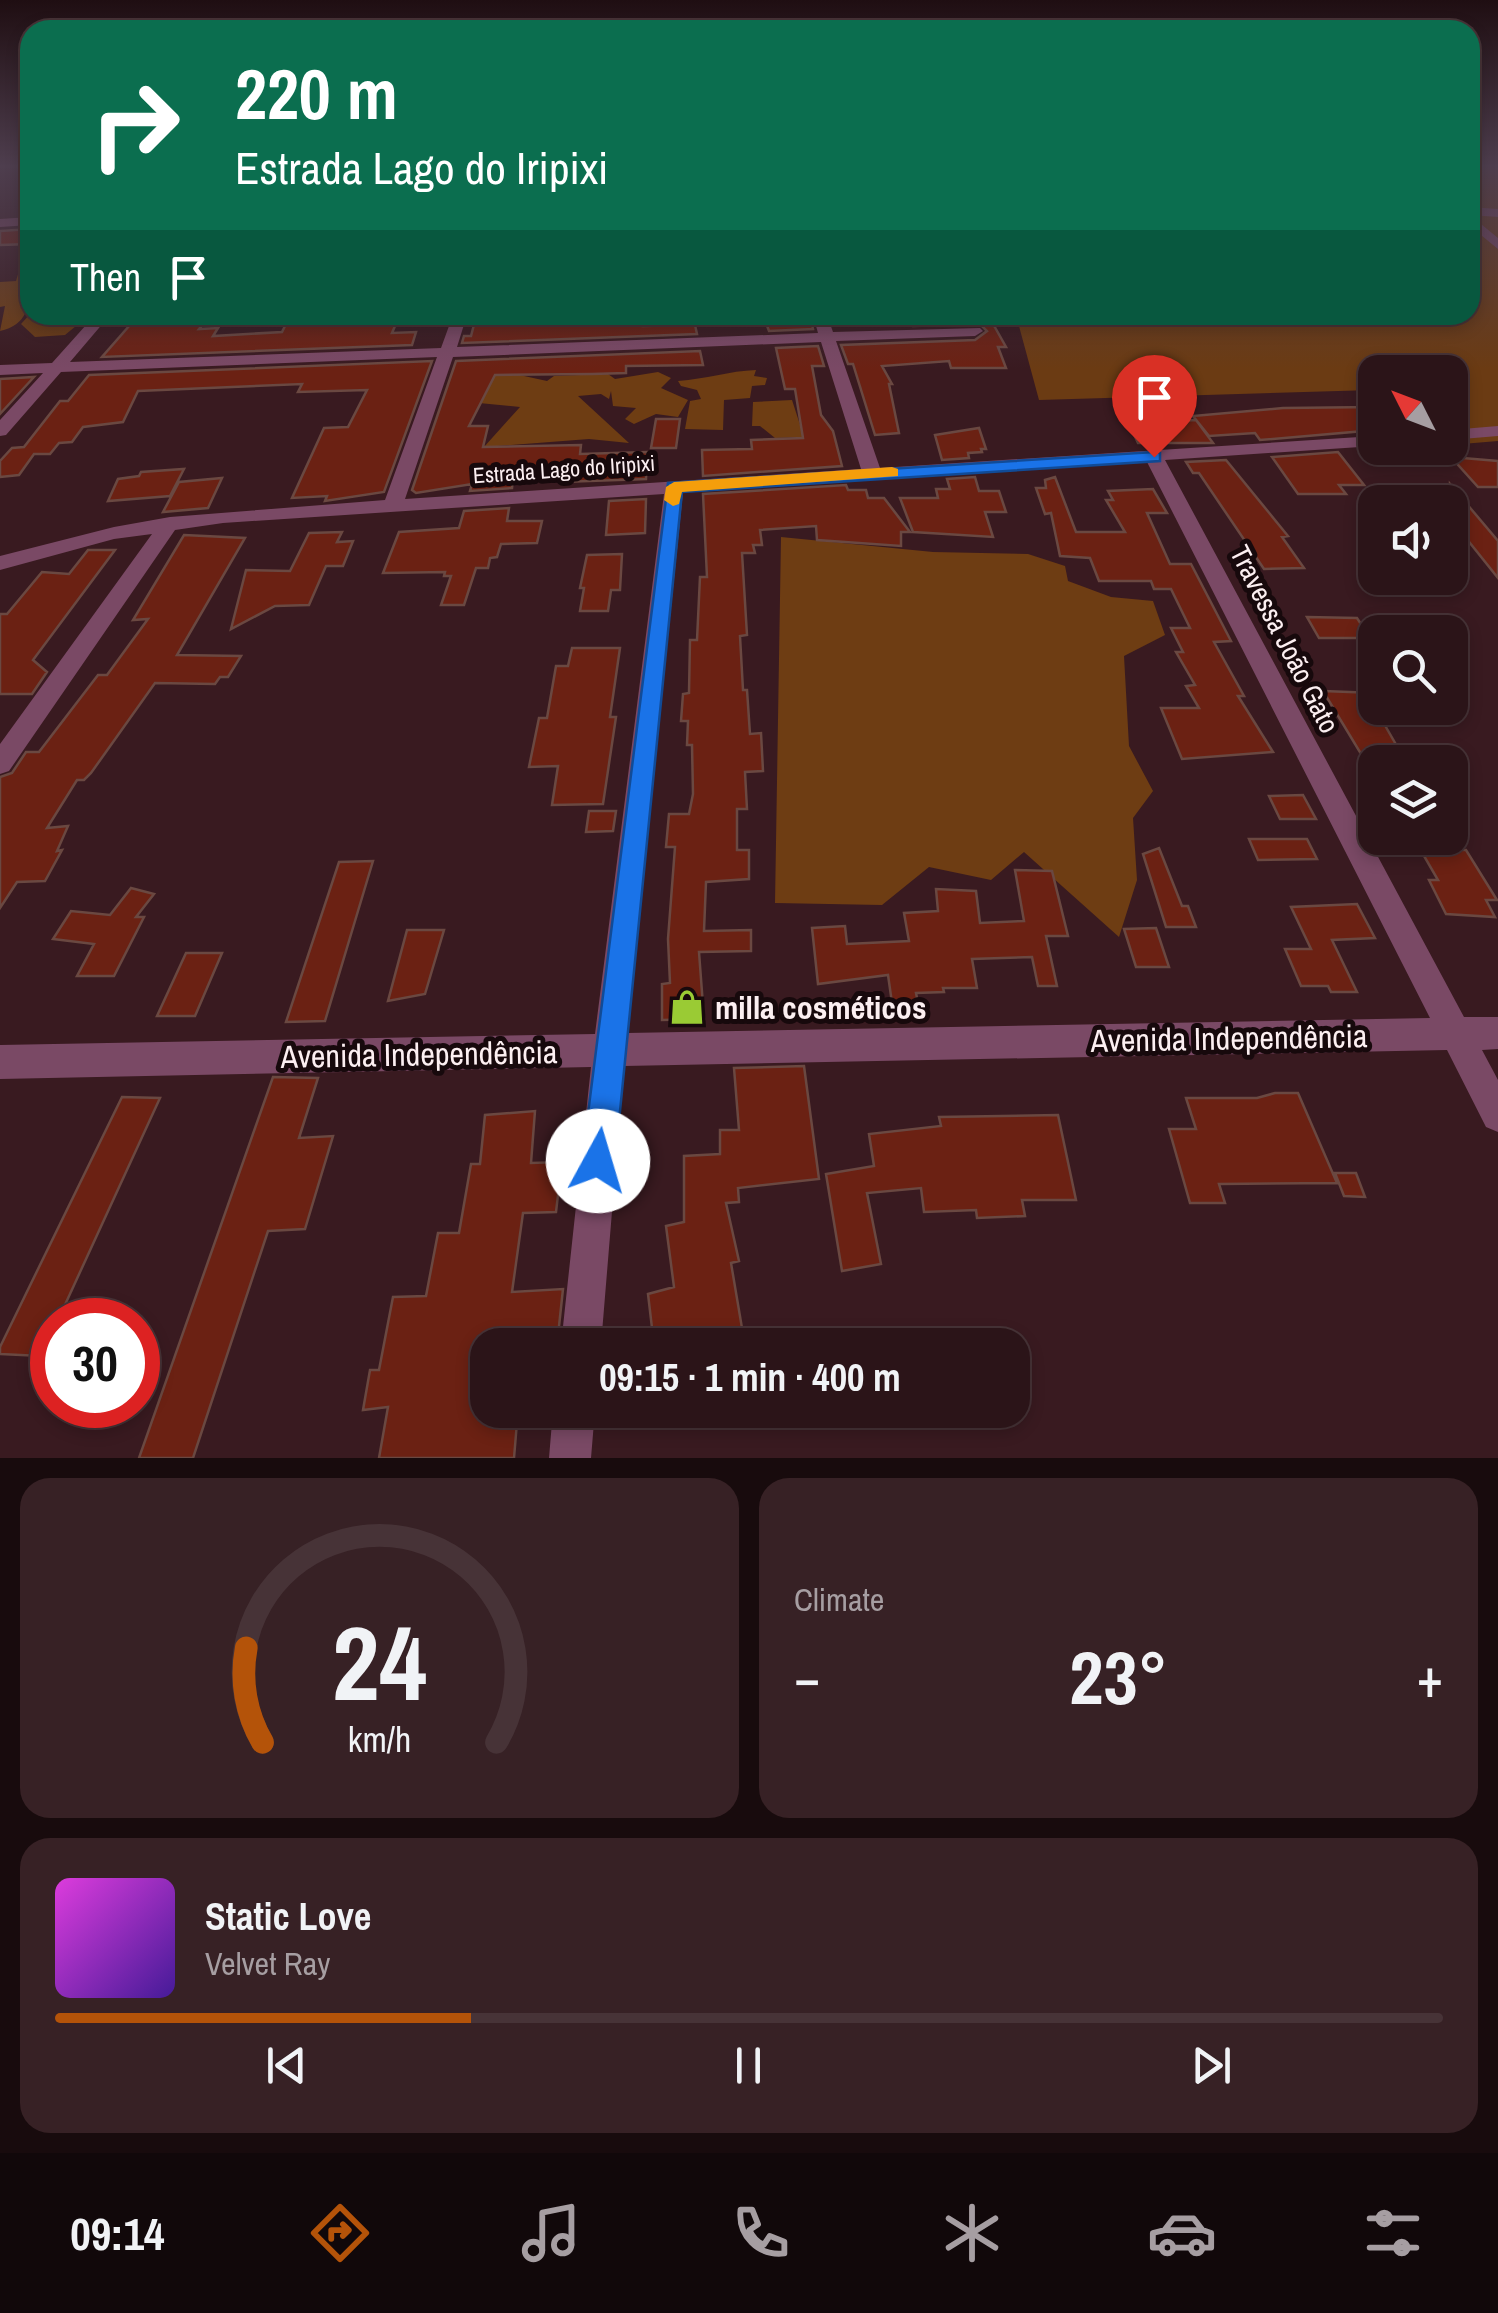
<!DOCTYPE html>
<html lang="en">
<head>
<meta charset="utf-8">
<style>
  :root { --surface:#2b1418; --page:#372125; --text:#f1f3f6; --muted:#a69ea2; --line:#473337; --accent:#b45309 }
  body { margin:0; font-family:"Archivo Narrow",sans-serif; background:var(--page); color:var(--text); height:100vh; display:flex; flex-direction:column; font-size:38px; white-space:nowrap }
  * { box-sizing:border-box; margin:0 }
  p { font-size:32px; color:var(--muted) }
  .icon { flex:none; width:55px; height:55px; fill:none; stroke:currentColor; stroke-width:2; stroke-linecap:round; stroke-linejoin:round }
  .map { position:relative; height:1458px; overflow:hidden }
  .side { display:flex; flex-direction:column; gap:20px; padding:20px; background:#180b0d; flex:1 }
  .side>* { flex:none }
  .top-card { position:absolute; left:20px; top:20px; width:1460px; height:305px; border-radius:30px; box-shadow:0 5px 15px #0003,0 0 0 2px var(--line); background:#0b6e4f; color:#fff; overflow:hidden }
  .needle { width:65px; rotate:312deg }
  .tools { position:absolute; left:1358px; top:355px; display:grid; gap:20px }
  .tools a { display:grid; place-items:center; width:110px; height:110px; border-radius:20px; background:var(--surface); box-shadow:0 5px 15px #0003,0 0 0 2px var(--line); font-size:50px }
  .speed { position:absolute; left:30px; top:1298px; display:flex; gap:20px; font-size:50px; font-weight:700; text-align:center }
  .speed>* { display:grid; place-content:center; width:130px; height:130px; border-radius:50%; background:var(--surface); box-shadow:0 5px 15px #0003,0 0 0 2px var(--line); line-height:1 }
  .speed .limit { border:15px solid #d22; background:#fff; color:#111 }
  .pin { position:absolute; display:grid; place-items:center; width:85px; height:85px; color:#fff; margin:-102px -42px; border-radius:50% 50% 50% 0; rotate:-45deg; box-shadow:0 0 10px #0007 }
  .pin .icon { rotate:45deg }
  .me { position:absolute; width:110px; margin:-55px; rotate:6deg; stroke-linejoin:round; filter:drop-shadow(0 0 8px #0008) }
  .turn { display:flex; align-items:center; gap:35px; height:210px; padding:0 50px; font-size:45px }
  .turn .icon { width:130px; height:130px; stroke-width:2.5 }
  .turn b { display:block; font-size:70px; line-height:85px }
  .then { display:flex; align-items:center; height:95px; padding:0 50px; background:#0003; gap:20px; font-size:38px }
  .big { font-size:75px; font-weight:700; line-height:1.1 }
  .side .widget { flex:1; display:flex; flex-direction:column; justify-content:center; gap:15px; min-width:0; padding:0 35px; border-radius:30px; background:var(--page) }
  .side .dial { align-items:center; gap:0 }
  .dial svg { height:260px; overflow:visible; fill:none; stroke:var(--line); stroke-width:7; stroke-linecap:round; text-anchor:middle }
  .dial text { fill:var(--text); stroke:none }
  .song { display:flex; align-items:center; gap:30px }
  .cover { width:120px; height:120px; border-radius:15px; background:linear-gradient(135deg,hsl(300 70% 55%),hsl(260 70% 35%)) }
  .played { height:10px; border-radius:5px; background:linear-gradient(90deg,var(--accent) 30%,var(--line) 30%) }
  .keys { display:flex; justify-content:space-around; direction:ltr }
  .heat { display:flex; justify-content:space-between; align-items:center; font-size:55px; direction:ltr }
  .side .tiles { flex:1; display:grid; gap:20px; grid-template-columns:1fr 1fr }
  .widget:last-child { grid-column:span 2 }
  .trip { position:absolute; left:470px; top:1328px; width:560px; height:100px; border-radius:30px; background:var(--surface); box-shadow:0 5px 15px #0003,0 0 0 2px var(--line); font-weight:700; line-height:100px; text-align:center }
  .dock { display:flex; height:160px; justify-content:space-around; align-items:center; background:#11080a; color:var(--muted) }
  .dock .icon { width:70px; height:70px }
  .dock .on { color:var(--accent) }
  .dock b { font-size:45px; color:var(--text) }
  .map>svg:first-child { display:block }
  .green { fill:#6b3b13 }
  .forest { fill:#6e3d13 }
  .building { fill:#6b2113; stroke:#6a4841; stroke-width:2.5 }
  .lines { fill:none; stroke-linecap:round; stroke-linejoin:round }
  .minor { fill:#7a4965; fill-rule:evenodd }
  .route { fill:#1a73e8; stroke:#114b97; stroke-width:2.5 }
  .slow { fill:#f59e0b }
  .labels { text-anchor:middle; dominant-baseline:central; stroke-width:10; stroke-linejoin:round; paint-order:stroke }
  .far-street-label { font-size:22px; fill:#fceff1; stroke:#17090c }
  .street-label { font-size:28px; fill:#fceff1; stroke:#17090c }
  .near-poi-label { font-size:32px; font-weight:bold; fill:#fceff1; stroke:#17090c; text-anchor:start }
  .near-street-label { font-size:32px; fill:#fceff1; stroke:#17090c }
</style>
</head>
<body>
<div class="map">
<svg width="1498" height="1458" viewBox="0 0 1498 1458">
  <rect width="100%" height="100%" fill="#391a20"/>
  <path class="green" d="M1470,165H1498V441L1450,445V372H1375V393L1373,390L1039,400L1016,315H1470Z
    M30,314L60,315L58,322L82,321L65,335L35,337L21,324Z"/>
  <path class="forest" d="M30,261C30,291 36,323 0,331L5,306L0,307V282L16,281L21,264Z
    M497,370L547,381L554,376L608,374L615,379L658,372L671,378L661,388L688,400L678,417L656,414L634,424L625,419L636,408L613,406L611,391L609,399L601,394L578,396L629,443L589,439L484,447L520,407L479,403Z
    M756,370L754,376L767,378L765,385L752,386L750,398L724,400L723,430L685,429L690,401L701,399L697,390L681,386L678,381C706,379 729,371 756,370Z
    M792,400L804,437L775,438L760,426H752L753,402Z
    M781,537L933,552L1028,554L1065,566L1068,581L1111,597L1153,601L1165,635L1124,656L1129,746L1153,791L1133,818L1137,880L1119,937L1024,852L991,880L929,867L882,905L775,903Z"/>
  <path class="building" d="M30,229V244L0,245V231Z
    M315,315L312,321L398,319L392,333L416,332L412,345L102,357L130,325L203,324L199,329L218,328L213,336L282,332L290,316Z
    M763,315H810L813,329L769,331Z
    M922,315H988L1006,347H998L1006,368H951L949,361L882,366L892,384H889L899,433L875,435L853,364H848L841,345L975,340L987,331L980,324L913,326L910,319L924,318Z
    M604,316V322L643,326L695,325L697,334L462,343L464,336H471L475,321Z
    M818,346L824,366H812L821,415L833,431L842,466L703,476L702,450L752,449L751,440L803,438L795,389H785L776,348Z
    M700,351L703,365L626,366V373L592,374L495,375L469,426H488L483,447L581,445L580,454L647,452L646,479L562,482L563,478L513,479L512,488L470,491L472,484L416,493L412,490L456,361Z
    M432,361L384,492L325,501L327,496L292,498L324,428L348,427L367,390L298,392L302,384L138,391L123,422L83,427L72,442L59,443L50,454H34L19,475L0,477V461L12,448L24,447L60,401H68L89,375Z
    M34,377L0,414V379Z
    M1375,407V430L1260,440L1255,433L1209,436L1193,416L1283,408Z
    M656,419H680L676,448H651Z
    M1196,420L1213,443H1138L1129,424Z
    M979,428L986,449H981L982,452L968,453L969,458L942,460L935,435Z
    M1338,452L1364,485H1339L1346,494H1298L1272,457Z
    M1451,457L1498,461V487H1478Z
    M1226,460L1288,536L1282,537L1304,568L1264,569L1199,473H1193L1186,462Z
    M184,469L170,496L108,501L118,479L139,476L141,472Z
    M975,477L979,491H999L1006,512H985L993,537L913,532L900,498H938L936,489H950L947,479Z
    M1055,477L1076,532H1125L1106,500H1113L1108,491L1153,489L1167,513H1147L1170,564H1191L1231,641L1214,642L1244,696H1238L1273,752L1182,759L1161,708H1199L1186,686L1195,685L1176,652H1183L1171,628H1190L1171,589H1154L1151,581H1099L1090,558L1060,556L1051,513L1045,514L1036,488H1046L1045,480Z
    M222,478L208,508L163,512L179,482Z
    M1450,484L1498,541V578L1450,518Z
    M846,485L848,490H866L868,498H884L910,532H901V546L817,540L816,526L760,530L762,545H753L755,553H742L747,635L740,636L743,690H747L750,734L761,733L763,771L745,772L747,809H737V850H749V879L706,882L704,931L751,930V951L699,952L704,1019L662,1020V984L670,983L668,939L675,847H666L669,814H689L693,794L692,745H687L688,721H681L683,694L689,693L690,640H697L700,577H707L703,494Z
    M646,499L645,533L606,535L609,501Z
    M509,508L507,521H542L537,543L501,544L497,557L490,558L488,568H476L464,605H441L451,576H444L445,572L383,573L399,532L459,528L464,511Z
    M342,532L337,542L353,541L343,566H326L309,605L275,606L231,629L246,570L290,571L309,533Z
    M184,535L245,538L177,655L241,656L228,677H220L215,684L155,683L91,773L84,780H77L47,828L68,826L57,851L62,850L45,881L17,882L0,908V777L12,773L26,752H39L98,675H107L148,619L133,620Z
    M88,550H115L33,660L47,672L32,694H0V614H7L42,572L69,574Z
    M622,554L620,590H611L608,611H580L584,588H580L587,555Z
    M1307,617L1357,618L1370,638H1319Z
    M572,648H620L610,717H616L603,804L552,805L558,766L529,767L539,718H547L556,666H568Z
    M1323,691L1375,693V722H1383L1406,762H1375V777Z
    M1303,795L1316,819H1280L1269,796Z
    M589,811H616L613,831L586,832Z
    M1249,839H1307L1317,859L1258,860Z
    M1159,848L1182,906H1188L1196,927H1166L1143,854Z
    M1420,849L1466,850L1497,900H1486L1495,917L1446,914L1429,880H1438Z
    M373,861L325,1021L286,1022L339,862Z
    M1015,870L1052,871L1068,936H1046L1057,986H1038L1032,957L972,959L977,988H943L944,992L916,993L919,1008L893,1010L888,975L818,984L812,928L845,926L847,944L909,941L904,913L938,911L936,889L976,891L980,923L1024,921Z
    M131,888L154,894L136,917H144L114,976H77L94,944L53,939L71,911L110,915Z
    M1357,904L1375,938L1332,940L1357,992H1331L1328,986H1301L1285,949H1311L1291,907Z
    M1156,928L1169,967H1136L1124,929Z
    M407,930H444L425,994L388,1001Z
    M186,953H222L195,1016H157Z
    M804,1066L819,1179L738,1188L739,1202L726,1203L739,1261L731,1263L742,1328L686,1345H654L648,1294L674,1287L666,1226L684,1222V1156L720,1154V1130H739L734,1068Z
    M273,1077L318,1078L299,1138L333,1136L305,1229L268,1231L193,1458H139Z
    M1275,1093H1298L1337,1183L1219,1184L1225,1203H1190L1169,1129H1196L1186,1098H1257Z
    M122,1097L160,1098L58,1320H52V1331L41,1356L0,1354V1347Z
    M535,1111L531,1163L562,1162L556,1212L523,1213L512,1292L563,1289L557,1345H488V1410H518L514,1458H379L388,1407L363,1410L370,1370H379L393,1297L426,1296L438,1233H459L471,1164H480L485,1115Z
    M1058,1115L1076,1200H1022L1025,1216L977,1218L976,1210L924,1212L921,1188L867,1193L881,1264L842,1271L826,1174L874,1166L869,1134L941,1126L939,1117Z
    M1335,1173H1356L1365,1197L1344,1196Z"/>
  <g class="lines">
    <path class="minor" d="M1491,165H1498V170Z
      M1470,207L1498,209V217L1470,215Z
      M1470,215L1498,238V249L1470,226Z
      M30,217V225L0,227V219Z
      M95,315H110L70,362L441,348L453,315H467L457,347L818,333L813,315H827L833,332L980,328L983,331L975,336L836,341L880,468L1375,436V446L1165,460L1464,1017H1498V1049L1482,1050L1498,1080V1132L1486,1127L1447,1050L624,1066L601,1345H561L591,1067L0,1079V1045L595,1034L664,494L223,523L175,530L9,771L0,774V744L152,534L114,539L0,570V556L114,527L170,517L385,500L437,357L61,372L6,435L0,436V420L43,373L0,375V365L52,363ZM821,342L861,469L405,499L453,357ZM1147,462L1430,1018L627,1033L683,492Z
      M1498,426V436L1450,440V430Z
      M553,1410H595L591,1458H549Z"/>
  </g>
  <linearGradient id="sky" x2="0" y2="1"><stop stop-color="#1f0e12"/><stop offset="0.45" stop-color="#4e3e4e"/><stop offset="1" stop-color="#4e3e4e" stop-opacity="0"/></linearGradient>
  <rect width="1498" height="369" fill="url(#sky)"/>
  <path class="route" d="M1154,452L1160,453V461L682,492L615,1161L610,1172L598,1177L587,1172L582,1161L668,483Z"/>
  <path class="slow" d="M892,467L898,469V476L682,492L679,504L673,506L664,500L666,487L674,482Z"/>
  <defs>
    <symbol id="shop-bare" viewBox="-9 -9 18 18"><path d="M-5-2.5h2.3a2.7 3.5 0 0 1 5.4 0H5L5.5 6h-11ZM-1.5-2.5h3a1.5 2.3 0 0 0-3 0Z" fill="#9acb34" stroke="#17090c" stroke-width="2.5" paint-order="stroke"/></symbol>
  </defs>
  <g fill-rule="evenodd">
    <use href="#shop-bare" x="662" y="982" width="50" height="50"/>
  </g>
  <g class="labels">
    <g class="far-street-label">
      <text transform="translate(564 469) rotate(-4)">Estrada Lago do Iripixi</text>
    </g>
    <g class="street-label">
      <text transform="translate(1285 639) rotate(63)">Travessa João Gato</text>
    </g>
    <g class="near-poi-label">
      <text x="715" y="1007">milla cosméticos</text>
    </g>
    <g class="near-street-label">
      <text transform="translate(1229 1038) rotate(-1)">Avenida Independência</text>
      <text transform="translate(419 1054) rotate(-1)">Avenida Independência</text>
    </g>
  </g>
</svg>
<div class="tools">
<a><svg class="needle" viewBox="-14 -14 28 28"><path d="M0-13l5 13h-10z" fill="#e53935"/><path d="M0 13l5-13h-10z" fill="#a69ea2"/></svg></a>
<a><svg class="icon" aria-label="sound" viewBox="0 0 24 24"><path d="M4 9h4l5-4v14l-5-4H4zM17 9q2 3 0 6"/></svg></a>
<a><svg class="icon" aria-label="search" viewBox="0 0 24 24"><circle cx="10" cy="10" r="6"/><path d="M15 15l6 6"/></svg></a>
<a><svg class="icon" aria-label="layers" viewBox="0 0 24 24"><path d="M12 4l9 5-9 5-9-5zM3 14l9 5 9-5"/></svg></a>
</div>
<div class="speed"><div class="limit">30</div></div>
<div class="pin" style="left:1154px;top:457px;background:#d93025"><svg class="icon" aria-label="arrive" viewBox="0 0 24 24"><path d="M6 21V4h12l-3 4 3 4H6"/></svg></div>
<svg class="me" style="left:598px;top:1161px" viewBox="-20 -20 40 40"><circle r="19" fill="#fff"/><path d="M0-13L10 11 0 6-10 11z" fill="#1a73e8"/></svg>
<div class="trip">09:15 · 1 min · 400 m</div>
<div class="top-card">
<div class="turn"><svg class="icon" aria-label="right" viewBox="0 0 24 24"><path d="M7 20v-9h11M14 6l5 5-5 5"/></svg><div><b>220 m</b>Estrada Lago do Iripixi</div></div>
<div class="then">Then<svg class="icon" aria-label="arrive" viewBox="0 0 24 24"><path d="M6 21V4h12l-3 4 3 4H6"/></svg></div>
</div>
</div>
<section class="side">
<div class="tiles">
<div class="widget dial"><svg viewBox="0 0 100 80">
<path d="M14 69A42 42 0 1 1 86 69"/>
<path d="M14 69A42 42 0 0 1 9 40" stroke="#b45309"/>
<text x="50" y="56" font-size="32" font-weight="700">24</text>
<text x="50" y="72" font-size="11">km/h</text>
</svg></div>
<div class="widget"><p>Climate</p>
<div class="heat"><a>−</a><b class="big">23°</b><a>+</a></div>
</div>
<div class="widget">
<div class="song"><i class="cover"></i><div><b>Static Love</b><p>Velvet Ray</p></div></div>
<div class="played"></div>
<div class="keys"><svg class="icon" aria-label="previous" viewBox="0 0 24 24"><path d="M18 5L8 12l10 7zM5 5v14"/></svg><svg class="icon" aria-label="pause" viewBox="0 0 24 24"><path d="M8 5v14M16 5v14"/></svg><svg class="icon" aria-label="next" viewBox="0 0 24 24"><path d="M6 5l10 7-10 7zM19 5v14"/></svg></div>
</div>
</div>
</section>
<nav class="dock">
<b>09:14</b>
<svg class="icon on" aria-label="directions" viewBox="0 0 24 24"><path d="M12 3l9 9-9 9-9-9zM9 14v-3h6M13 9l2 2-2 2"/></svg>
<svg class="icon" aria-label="music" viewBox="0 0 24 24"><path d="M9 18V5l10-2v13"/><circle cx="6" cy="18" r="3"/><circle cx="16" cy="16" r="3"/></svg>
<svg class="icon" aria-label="phone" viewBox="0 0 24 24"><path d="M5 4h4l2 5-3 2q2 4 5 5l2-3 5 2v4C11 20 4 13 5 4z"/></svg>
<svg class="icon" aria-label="climate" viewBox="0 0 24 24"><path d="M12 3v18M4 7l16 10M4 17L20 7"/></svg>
<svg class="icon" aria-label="car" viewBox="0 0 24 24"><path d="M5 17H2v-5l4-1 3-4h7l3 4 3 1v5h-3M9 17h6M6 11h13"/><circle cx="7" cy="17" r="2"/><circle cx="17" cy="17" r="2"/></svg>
<svg class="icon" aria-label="filters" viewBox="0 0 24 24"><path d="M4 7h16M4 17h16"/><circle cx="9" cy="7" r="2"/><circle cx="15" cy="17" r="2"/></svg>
</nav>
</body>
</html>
